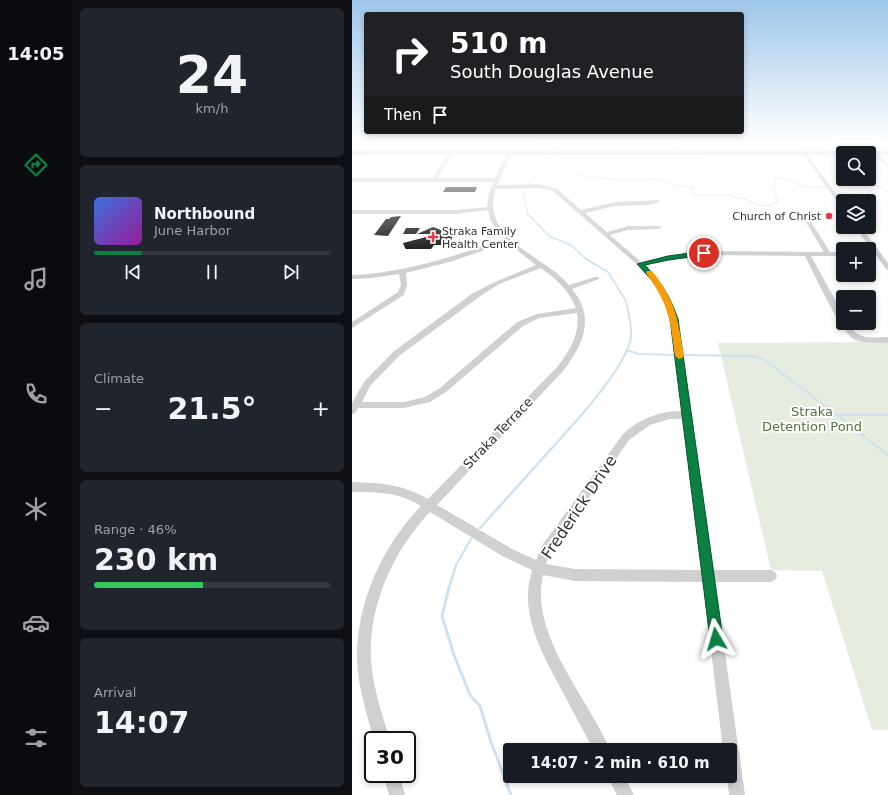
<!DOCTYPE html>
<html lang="en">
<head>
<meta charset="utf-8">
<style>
  :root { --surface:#171b24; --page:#20242c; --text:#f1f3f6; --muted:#9ea1a6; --line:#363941; --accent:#0b8043 }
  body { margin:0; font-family:"DejaVu Sans",sans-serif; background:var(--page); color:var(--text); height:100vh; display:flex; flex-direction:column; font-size:15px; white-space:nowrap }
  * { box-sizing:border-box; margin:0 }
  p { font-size:13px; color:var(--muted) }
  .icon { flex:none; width:22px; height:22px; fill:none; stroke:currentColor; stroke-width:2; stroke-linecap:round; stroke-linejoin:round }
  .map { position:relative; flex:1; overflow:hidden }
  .details { display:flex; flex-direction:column; gap:8px; padding:8px; background:#0d0f14; width:280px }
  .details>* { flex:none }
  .guide { position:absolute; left:12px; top:12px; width:380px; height:122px; border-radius:4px; box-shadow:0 2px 6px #0003; background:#202124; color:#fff; overflow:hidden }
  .controls { position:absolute; left:484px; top:146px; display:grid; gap:8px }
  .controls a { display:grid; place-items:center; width:40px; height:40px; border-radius:4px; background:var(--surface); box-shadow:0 2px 6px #0003; font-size:20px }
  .speed { position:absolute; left:12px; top:731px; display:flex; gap:8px; font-size:20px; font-weight:700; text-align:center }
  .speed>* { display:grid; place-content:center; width:52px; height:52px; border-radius:50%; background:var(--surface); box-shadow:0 2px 6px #0003; line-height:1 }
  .speed .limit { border:2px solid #111; border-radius:6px; background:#fff; color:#111 }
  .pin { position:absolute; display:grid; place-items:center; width:34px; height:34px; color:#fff; margin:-17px; border:2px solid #fff; border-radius:50%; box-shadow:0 1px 4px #0007 }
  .me { position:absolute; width:44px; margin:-22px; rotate:353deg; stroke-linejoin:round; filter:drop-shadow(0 0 3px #0008) }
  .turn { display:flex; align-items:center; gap:14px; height:84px; padding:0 20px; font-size:18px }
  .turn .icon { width:52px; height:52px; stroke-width:2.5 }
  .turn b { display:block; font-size:28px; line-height:34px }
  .then { display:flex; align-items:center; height:38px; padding:0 20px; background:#0003; gap:8px; font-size:15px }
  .big { font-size:30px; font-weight:700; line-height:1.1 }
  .details .widget { flex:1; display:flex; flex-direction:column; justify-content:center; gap:6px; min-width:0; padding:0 14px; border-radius:6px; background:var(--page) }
  .details .dial { align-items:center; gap:0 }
  .dial b { font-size:52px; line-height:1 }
  .song { display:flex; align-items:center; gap:12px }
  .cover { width:48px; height:48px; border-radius:6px; background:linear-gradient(135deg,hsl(220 70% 55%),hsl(300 70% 35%)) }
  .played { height:4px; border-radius:2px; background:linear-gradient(90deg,var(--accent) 20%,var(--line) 20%) }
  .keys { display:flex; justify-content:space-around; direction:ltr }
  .heat { display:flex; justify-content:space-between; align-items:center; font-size:22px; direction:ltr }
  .charge { height:6px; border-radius:3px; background:linear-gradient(90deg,#34c759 46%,var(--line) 0) }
  .trip { position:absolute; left:151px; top:743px; width:234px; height:40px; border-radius:4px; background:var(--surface); box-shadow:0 2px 6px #0003; font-weight:700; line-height:40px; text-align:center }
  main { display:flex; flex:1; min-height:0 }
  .menu { display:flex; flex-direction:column; width:72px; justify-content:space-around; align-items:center; background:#090b0e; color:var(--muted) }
  .menu .icon { width:28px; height:28px }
  .menu .active { color:var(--accent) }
  .menu b { font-size:18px; color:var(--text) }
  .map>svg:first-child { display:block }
  .green { fill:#e6ecdf }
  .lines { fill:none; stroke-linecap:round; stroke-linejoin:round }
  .stream-far4 { stroke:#cfe2ee; stroke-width:1 }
  .stream-far3 { stroke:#cfe2ee; stroke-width:1.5 }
  .stream-far2 { stroke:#cfe2ee; stroke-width:2 }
  .stream-far1 { stroke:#cfe2ee; stroke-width:2.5 }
  .stream { stroke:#cfe2ee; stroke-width:3 }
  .building { fill:#1a1a1a }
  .minor { fill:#d0d0d0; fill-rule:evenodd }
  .major { fill:#ababab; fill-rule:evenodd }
  .route { fill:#0b8043; stroke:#07532c }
  .slow { fill:#f59e0b }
  .poi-dot { fill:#e63946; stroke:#fff; stroke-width:1.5 }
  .labels { text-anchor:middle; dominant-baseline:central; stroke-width:4; stroke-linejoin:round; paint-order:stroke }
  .far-poi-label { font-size:11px; fill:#333; stroke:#fff; text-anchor:end }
  .park-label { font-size:13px; fill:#56703f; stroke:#fff }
  .street-label { font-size:13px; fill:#333; stroke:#fff }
  .near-street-label { font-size:16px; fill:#333; stroke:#fff }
</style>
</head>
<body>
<main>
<nav class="menu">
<b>14:05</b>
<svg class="icon active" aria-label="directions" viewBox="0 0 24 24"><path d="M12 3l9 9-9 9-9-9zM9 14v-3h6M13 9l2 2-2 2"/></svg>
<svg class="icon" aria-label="music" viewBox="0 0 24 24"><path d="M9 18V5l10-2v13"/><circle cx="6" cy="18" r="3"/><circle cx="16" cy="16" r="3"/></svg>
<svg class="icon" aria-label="phone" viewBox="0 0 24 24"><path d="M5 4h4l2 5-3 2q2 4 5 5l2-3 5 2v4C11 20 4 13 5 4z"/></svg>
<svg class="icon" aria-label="climate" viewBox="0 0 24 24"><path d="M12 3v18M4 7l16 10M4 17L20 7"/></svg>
<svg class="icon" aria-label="car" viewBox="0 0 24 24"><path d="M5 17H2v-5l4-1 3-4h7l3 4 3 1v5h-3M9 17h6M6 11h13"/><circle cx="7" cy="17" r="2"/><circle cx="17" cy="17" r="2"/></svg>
<svg class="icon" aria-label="filters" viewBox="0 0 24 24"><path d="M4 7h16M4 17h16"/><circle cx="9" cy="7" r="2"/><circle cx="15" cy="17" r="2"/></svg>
</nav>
<section class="details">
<div class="widget dial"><b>24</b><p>km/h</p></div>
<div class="widget">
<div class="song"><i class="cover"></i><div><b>Northbound</b><p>June Harbor</p></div></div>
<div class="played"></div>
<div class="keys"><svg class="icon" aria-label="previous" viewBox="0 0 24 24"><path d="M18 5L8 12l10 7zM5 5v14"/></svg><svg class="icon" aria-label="pause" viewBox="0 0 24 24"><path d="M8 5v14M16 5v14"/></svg><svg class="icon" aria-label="next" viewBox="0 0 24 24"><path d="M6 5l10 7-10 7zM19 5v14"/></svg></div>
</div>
<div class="widget"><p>Climate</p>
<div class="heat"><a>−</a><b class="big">21.5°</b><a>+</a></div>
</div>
<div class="widget"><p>Range · 46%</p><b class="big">230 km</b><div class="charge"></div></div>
<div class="widget"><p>Arrival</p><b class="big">14:07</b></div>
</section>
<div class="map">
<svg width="536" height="795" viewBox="0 0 536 795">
  <rect width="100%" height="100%" fill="#fff"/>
  <path class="green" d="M189,142H319L320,147H242L207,148L198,150Z
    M536,342V730H520L470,571L419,570L366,343Z"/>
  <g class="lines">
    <path class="stream-far4" d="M185,142L193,150
      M195,154L207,166L226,175L268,180L303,179L322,185L341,188V194L344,195H374L396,200L397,202C407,205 416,209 425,202L422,187L424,178L435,179L452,187H468L497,194L515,195L516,192L520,191L508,184C519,182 527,186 536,192
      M175,185L183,175L207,166
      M174,188L171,194L176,214"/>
    <path class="stream-far3" d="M175,213L197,236L219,245L234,259L256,272L274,301L275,307"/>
    <path class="stream-far2" d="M274,350L287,354L322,355
      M332,355L399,356L413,360L503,429
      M485,415H536
      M217,429C235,409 275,363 279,337C280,327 277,316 275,306"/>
    <path class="stream-far1" d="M501,428L536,455
      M128,528L218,428
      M97,588L104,565L119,539"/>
    <path class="stream" d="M97,587L90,616L102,655L118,695L128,706L139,742L159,795"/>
  </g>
  <path class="building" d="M94,187H125L123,192H91Z
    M49,216L36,236L22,235L34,219H37L39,217Z
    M100,226L97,231H103L97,245H82L79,249H54L53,248L51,243L78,236V234H65L81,227L89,230Z
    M54,228H68L64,234H51Z"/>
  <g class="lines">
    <path class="minor" d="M321,142H325L327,153L323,152Z
      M500,142H504L515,151V153H511Z
      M98,151L102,152L85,178H143L156,152L158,151L160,152L145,185L187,184L205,189L229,210L263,202L307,200V202L297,205L263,206L233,213L255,232L276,226H309V228L307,229L276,230L258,235L289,262L316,256L352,251L472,252L452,219L457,218L478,252H491V256H459L491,314V323H496C507,341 517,337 536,337V343C525,342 513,344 503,340C488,332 462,273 453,256L352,255L293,265C310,280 320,299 326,321L362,570H419L423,572L425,576L423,580L419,582H363L393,795H377L375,776H378V750H371L351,582L223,581L191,575C177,635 236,697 258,750H242C232,733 223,715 214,698C198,668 178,635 176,601C175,590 178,580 180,570L152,557L78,512C41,551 16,606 19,660C21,688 30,714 38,740H22C15,714 6,688 5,660C4,604 30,546 69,506C46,492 26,492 0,492V482C29,483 50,484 76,499L206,366C218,350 228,334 225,313L187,318L171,326L94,392L78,402L52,408H6L3,413L0,414V403L12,382L41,352L121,293L143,282L184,265L155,242L101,261L54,273L55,285L52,295L0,328V322L46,292L49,285L47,274L20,278L0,279V275C53,273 102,256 152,239L139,222L136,210L104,214H0V210H104L135,207L137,193L142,182H0V178H80ZM187,188L201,191L296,274C326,313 324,365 330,411C307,411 287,419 271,434L191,544L184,560L160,549L85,505L212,370C231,344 244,318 220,289L247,279V277H243L217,285C192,255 127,239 144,189ZM189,268C204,279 217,290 224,308L185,314L165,322L88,388L73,397L52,402H10L18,386L47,356L127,297L147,284ZM318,419H331L349,570L223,569L194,564L199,552L277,440L298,425Z
      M449,151H453L491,203V209L489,208Z
      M520,152H524L536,163V167L520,154Z
      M503,227H509L536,263V270L534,269Z
      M31,774H47L53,795H37Z
      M255,776H272L282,795H265Z"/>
    <path class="major" d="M0,150L536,151V155H517V153H491V155L0,154Z"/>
  </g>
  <linearGradient id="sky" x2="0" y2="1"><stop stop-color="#9ec6ea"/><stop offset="0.56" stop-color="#fff"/><stop offset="1" stop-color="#fff" stop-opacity="0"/></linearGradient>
  <rect width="536" height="253" fill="url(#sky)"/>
  <path class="route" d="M352,251L355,253L354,255L316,260L293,265C310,284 317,294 326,319L371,639L369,644L364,646L360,644L358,639L318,319L312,299L305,286L285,264L316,256Z"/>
  <path class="slow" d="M295,271H300C324,301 326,320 332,356L330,358L327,359L323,356C318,318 317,305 294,273Z"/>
  <g class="poi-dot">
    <circle cx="477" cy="216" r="4"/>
    <path d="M79 231h4v4h4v4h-4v4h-4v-4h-4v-4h4z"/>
  </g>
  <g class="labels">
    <g class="far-poi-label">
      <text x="469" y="216">Church of Christ</text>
      <text x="90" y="231" text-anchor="start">Straka Family<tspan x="90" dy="13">Health Center</tspan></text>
    </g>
    <g class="park-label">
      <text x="460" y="411">Straka<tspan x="460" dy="15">Detention Pond</tspan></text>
    </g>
    <g class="street-label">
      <text transform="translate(146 433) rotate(-46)">Straka Terrace</text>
    </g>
    <g class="near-street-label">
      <text transform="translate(227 507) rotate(-56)">Frederick Drive</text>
    </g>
  </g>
</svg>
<div class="controls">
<a><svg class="icon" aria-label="search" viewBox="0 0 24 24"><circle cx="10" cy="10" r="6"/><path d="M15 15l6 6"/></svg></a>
<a><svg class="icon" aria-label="layers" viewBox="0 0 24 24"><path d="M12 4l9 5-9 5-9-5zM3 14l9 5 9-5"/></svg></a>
<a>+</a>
<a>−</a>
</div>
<div class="speed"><div class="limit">30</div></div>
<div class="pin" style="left:352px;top:253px;background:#d93025"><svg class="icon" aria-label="arrive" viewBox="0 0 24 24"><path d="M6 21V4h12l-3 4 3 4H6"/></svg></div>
<svg class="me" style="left:364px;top:639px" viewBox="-20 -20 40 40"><path d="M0-17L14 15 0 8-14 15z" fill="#0b8043" stroke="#fff" stroke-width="4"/></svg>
<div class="trip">14:07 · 2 min · 610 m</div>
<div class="guide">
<div class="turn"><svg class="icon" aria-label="right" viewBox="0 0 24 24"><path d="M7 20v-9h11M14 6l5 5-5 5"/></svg><div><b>510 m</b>South Douglas Avenue</div></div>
<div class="then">Then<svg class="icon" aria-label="arrive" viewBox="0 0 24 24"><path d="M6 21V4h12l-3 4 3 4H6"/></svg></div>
</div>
</div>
</main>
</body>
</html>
